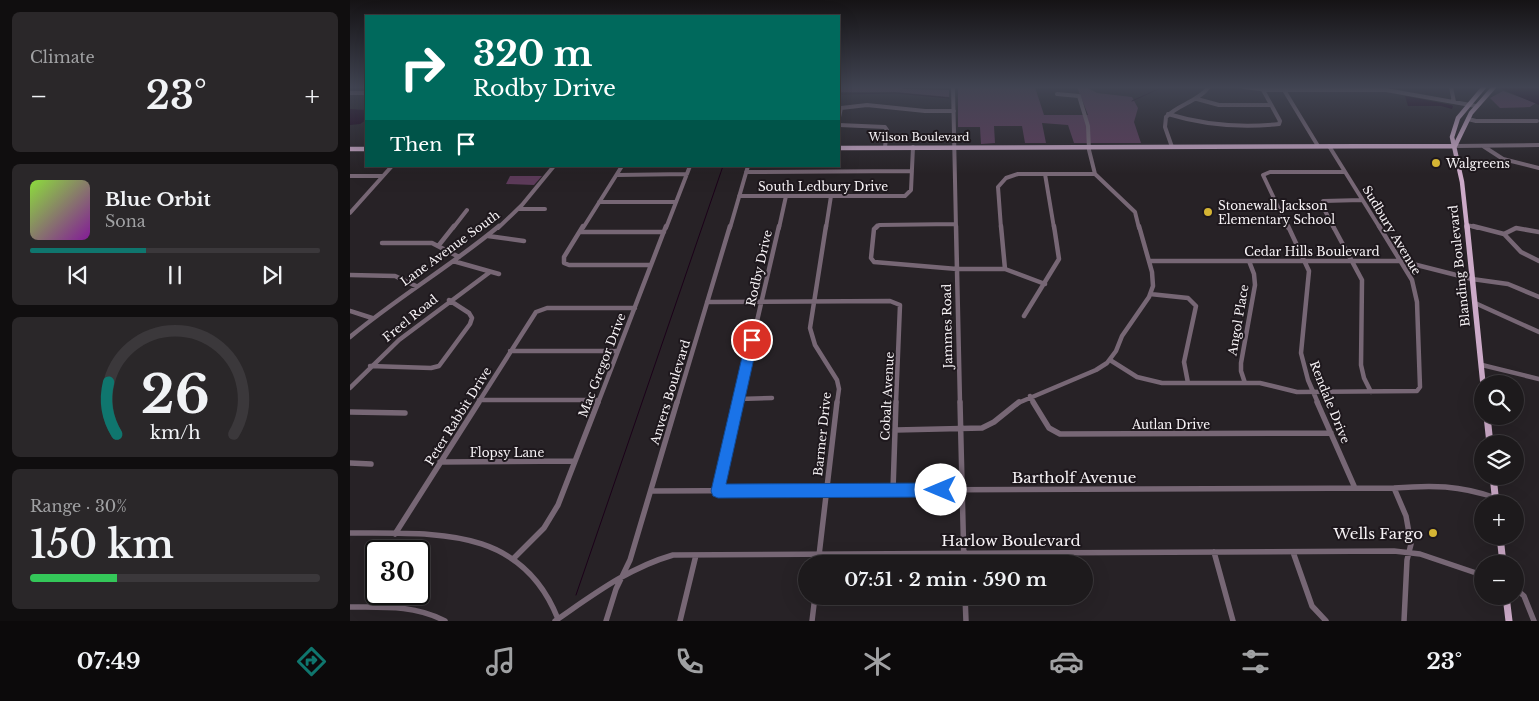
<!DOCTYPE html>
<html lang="en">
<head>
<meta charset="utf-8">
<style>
  :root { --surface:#1d1a1c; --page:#2a2729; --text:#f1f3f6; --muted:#a0a1a3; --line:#3b383b; --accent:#0f766e }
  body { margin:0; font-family:"Libre Baskerville",serif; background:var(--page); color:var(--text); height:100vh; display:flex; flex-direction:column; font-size:19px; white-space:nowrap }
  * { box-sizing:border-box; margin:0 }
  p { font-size:16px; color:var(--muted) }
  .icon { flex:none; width:28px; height:28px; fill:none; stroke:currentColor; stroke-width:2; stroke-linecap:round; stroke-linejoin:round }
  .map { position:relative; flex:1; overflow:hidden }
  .sheet { display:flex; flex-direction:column; gap:12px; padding:12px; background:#100e0f; width:350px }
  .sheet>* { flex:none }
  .guide { position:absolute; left:15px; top:15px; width:475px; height:152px; border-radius:0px; box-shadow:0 5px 20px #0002,0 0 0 1px var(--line); background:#00695c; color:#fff; overflow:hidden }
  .controls { position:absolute; left:1124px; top:375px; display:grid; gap:10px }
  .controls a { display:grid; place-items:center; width:50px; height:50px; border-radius:50%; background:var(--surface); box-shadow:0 5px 20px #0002,0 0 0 1px var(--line); font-size:25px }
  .speed { position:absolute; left:15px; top:540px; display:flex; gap:10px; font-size:25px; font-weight:700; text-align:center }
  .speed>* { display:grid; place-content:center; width:65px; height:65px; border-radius:50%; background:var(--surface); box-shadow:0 5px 20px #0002,0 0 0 1px var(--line); line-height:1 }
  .speed .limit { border:2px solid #111; border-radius:8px; background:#fff; color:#111 }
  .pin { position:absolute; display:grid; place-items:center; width:42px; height:42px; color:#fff; margin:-21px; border:2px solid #fff; border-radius:50%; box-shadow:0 1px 5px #0007 }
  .me { position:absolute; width:55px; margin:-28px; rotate:270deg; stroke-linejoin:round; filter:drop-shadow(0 0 4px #0008) }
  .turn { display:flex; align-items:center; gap:18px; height:105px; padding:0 25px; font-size:22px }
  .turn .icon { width:65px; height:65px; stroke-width:2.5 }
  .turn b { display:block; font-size:35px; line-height:42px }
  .then { display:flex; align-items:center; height:48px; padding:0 25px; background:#0003; gap:10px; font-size:19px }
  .big { font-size:38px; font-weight:600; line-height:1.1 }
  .sheet .widget { flex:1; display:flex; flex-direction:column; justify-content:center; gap:8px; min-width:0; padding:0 18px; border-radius:8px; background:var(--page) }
  .sheet .dial { align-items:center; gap:0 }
  .dial svg { height:130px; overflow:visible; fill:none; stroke:var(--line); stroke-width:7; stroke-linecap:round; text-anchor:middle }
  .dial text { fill:var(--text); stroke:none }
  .song { display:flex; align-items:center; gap:15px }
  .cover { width:60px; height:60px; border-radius:8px; background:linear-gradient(135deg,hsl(90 70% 55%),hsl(290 70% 35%)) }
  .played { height:5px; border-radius:2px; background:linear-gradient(90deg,var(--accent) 40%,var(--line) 40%) }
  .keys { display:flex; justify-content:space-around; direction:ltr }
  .heat { display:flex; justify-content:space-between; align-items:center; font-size:28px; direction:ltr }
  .charge { height:8px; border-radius:4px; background:linear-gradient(90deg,#34c759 30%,var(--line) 0) }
  .trip { position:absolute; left:448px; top:555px; width:295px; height:50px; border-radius:25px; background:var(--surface); box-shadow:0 5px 20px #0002,0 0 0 1px var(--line); font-weight:600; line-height:50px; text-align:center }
  .dock { display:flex; height:80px; justify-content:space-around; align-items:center; background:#0c0a0b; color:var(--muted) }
  .dock .icon { width:35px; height:35px }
  .dock .current { color:var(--accent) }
  .dock b { font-size:22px; color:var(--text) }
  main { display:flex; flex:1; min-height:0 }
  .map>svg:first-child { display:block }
  .forest { fill:#5e3c5b }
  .water { fill:#1b0119 }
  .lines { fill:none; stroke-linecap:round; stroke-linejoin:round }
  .stream { stroke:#1b0119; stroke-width:1 }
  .minor-far2 { stroke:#776775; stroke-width:4 }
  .minor-far1 { stroke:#776775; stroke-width:4.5 }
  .minor { stroke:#776775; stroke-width:5.5 }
  .major-far2 { stroke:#ccaac8; stroke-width:4.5 }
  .major-far1 { stroke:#ccaac8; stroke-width:5.5 }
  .major { stroke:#ccaac8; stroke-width:7 }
  .route { fill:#1a73e8; stroke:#114b97 }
  .poi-dot { fill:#d5b534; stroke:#1e181d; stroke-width:2 }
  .labels { text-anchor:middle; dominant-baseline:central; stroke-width:4; stroke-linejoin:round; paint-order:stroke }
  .far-street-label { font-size:11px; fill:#f7f3f6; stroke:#1e181d }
  .poi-label { font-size:12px; fill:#f7f3f6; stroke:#1e181d; text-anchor:start }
  .street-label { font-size:12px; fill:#f7f3f6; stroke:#1e181d }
  .near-street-label { font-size:15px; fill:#f7f3f6; stroke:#1e181d }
  .near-poi-label { font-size:15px; fill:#f7f3f6; stroke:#1e181d; text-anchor:end }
</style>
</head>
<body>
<main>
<section class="sheet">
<div class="widget"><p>Climate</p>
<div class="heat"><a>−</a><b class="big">23°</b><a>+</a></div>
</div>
<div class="widget">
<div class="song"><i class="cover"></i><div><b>Blue Orbit</b><p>Sona</p></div></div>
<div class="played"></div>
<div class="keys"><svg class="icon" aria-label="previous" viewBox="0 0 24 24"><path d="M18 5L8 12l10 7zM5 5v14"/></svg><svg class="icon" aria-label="pause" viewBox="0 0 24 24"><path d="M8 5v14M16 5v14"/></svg><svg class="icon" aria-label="next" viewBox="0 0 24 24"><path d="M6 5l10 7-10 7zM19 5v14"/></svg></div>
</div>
<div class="widget dial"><svg viewBox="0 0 100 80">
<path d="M14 69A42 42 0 1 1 86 69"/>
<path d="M14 69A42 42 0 0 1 9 37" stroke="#0f766e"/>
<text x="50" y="56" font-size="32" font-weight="700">26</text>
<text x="50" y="72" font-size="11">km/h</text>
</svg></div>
<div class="widget"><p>Range · 30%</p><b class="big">150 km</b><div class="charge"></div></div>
</section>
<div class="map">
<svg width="1189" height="621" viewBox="0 0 1189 621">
  <rect width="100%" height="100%" fill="#272226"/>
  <path class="forest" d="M489,87H551L554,89L599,90V97L546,92H489Z
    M608,87H685L694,115H738L727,87H736L747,93L782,97L788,108L784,122L791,143H724L718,125L692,123L696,143H675L672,126H644L645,143L631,144L630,127H608Z
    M1153,91L1186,103L1180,107L1150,108L1140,98Z
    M160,176H192L184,185L156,184Z"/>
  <path class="water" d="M1147,87H1189V105Z
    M1055,96L1101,105L1103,106L1102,109L1091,106H1058Z
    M0,109L16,110V120L10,124L0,125Z"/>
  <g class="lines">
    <path class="stream" d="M489,94L546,93L599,98
      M782,101L813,87
      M226,595L373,166"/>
    <path class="minor-far2" d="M603,87L606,228
      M894,87L918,90H1036L1126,106
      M1101,87L1104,102
      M934,90L968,146
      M0,93H16
      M707,94L729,96L738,126L739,150L745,174L785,212L789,228
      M847,99L869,105H921
      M818,114C854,125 891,128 929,124L930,121L913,90
      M489,117L491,108L517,105L575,111H604
      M1118,119L1126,121H1187
      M489,125L535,127L537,130L535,147
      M979,146L1030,228
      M1105,146L1189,145
      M1133,146L1153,159L1189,168
      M822,147L815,127L816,117C829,104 847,102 859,87
      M396,172L562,171
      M695,174L704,228
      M267,175L337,174
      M0,176H32
      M389,196H555L561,190L563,147
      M249,202H326
      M168,209H195
      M0,213L42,166
      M1117,225L1128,228
      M103,228L117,210
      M148,228L172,205L204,166
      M233,228L272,166
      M316,228L340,166
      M380,228L398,166
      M429,228L436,196
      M476,228L481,196
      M526,228L529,225L606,224
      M651,228L648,187L656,178L668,174H745
      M938,228L913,175L920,172H995
      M984,228L972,205L973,201L1012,200"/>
    <path class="minor-far1" d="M233,226L214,257V263L219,265H301
      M476,226L460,328L465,345L487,380L489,389L487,403
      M527,226L524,229L521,258L524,262L607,269H655L695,284
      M606,226L610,403
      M651,226L655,269
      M938,226L959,271L951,353L958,380L968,403
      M983,226L1012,280L1011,365L1014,378L1021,392
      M1123,226L1154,234
      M230,232H314
      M1154,234L1171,252L1189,261
      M1154,234L1166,228L1189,232
      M138,236L174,241
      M32,243H82L109,257
      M89,245L104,226
      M103,261L149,274
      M800,261H1051L1122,279L1158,284L1189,297
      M0,275L45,276L66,286
      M800,294L838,298L846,306L834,362L838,383
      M357,302L540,301L550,305L546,403
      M1125,303L1189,332
      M0,311L22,318
      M674,316L709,259L704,226
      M0,337C48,297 101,266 149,226
      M160,351H267
      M760,360L787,377L812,383H910L947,392L1067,391L1070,387L1067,302L1062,280L1029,226
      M1132,365L1189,379
      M20,366L81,368L89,366L120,324L122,318L119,313L99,300
      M895,383L891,371V363L905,285L904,274L899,261
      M0,388L49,340L140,272
      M680,396L684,403
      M389,399L422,398
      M129,400H249
      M128,403L186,312L197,308H285
      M248,403L316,226
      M327,403L380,226
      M388,403L429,226
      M668,403L746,370L757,363L766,351L772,336L799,297L803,286L802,272L789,226"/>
    <path class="minor" d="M610,402L614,564
      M683,402L699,428L710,434L981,433
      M967,402L1005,488
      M0,412L55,413
      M546,430L632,428L644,422L669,402
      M90,462L225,461
      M0,463L21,464
      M1044,488L1056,516L1061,544L1057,560L1054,621
      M543,490L546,402
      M301,491L1044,488C1082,485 1109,485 1146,498
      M368,491L389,402
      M0,533C85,534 171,525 208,619
      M45,534L129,402
      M864,552L883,621
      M943,552L962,606L976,621
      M540,554V564
      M163,559L194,528L208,505L248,402
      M468,564L487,402
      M1165,588L1174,596L1184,621
      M615,596L616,621
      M0,607C33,607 65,605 95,621
      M205,621C243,595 278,568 323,555L1044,551L1070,554L1132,575
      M256,621L266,589L280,560L327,402
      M330,621L346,555
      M462,621L465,596"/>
    <path class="major-far2" d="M1105,146L1121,113L1144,87
      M489,148L1105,146
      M0,149H16
      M1117,228L1112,182L1102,137L1108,118L1134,87"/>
    <path class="major-far1" d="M1117,226L1133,384"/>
    <path class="major" d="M1137,416L1140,444
      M1143,476L1146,504
      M1150,536L1153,564
      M1156,596L1159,621"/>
  </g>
  <linearGradient id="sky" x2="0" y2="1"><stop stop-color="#151315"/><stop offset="0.5" stop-color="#414452"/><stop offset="1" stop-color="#414452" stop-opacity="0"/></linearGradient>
  <rect width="1189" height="174" fill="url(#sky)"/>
  <path class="route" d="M402,336L407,337L408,340L376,484L591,483L596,485L598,490L596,495L591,497L368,498L363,496L361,491L396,340L398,337Z"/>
  <g class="poi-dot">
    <circle cx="1086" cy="163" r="5"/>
    <circle cx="858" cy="212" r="5"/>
    <circle cx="1083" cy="533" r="5"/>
  </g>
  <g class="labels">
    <g class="far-street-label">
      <text x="569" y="137">Wilson Boulevard</text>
    </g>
    <g class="poi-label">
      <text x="1096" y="163">Walgreens</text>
      <text x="868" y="205">Stonewall Jackson<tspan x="868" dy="14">Elementary School</tspan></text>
    </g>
    <g class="street-label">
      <text x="473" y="186">South Ledbury Drive</text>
      <text transform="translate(1042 230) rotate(59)">Sudbury Avenue</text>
      <text transform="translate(100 248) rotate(-36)">Lane Avenue South</text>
      <text x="962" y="251">Cedar Hills Boulevard</text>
      <text transform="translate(1109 266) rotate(-96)">Blanding Boulevard</text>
      <text transform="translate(409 268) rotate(-77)">Rodby Drive</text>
      <text transform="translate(60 318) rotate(-39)">Freel Road</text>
      <text transform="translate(888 320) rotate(-80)">Angol Place</text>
      <text transform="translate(597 326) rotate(-91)">Jammes Road</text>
      <text transform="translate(252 365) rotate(-69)">Mac Gregor Drive</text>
      <text transform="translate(320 392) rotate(-73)">Anvers Boulevard</text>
      <text transform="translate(537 396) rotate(-87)">Cobalt Avenue</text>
      <text transform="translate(980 402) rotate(68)">Rendale Drive</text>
      <text transform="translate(108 416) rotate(-58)">Peter Rabbit Drive</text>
      <text x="821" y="424">Autlan Drive</text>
      <text transform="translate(472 434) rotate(-84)">Barmer Drive</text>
      <text x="157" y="452">Flopsy Lane</text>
    </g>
    <g class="near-street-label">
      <text x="724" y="477">Bartholf Avenue</text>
      <text x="661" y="540">Harlow Boulevard</text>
    </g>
    <g class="near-poi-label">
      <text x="1073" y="533">Wells Fargo</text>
    </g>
  </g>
</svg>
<div class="controls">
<a><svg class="icon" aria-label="search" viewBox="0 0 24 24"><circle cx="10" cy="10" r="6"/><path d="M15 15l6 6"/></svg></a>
<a><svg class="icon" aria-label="layers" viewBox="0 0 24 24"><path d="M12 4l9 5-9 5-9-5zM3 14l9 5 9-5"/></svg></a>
<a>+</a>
<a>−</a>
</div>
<div class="speed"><div class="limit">30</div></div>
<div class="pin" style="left:402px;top:340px;background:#d93025"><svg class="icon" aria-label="arrive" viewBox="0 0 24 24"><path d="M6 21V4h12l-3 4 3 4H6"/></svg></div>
<svg class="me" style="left:591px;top:490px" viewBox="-20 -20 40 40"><circle r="19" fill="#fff"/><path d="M0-13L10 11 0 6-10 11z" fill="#1a73e8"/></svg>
<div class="trip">07:51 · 2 min · 590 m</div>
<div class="guide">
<div class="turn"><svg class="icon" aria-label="right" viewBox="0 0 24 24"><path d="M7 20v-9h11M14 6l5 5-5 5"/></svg><div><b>320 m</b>Rodby Drive</div></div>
<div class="then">Then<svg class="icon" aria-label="arrive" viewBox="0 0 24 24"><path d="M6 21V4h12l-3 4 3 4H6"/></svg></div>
</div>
</div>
</main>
<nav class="dock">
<b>07:49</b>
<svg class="icon current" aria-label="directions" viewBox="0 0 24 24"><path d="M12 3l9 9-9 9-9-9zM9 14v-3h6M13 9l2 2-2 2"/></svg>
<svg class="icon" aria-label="music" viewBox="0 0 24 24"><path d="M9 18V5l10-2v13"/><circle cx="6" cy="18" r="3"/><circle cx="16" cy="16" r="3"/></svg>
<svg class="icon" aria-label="phone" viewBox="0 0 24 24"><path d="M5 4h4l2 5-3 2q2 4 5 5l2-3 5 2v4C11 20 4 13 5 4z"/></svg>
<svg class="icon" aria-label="climate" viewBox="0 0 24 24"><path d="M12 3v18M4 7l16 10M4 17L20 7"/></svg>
<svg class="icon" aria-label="car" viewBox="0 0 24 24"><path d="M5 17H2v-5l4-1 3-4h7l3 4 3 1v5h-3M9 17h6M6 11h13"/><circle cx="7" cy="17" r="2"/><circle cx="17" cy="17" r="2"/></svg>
<svg class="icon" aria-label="filters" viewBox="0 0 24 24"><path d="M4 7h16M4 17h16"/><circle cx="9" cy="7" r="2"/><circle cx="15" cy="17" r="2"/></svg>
<b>23°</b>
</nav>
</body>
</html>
